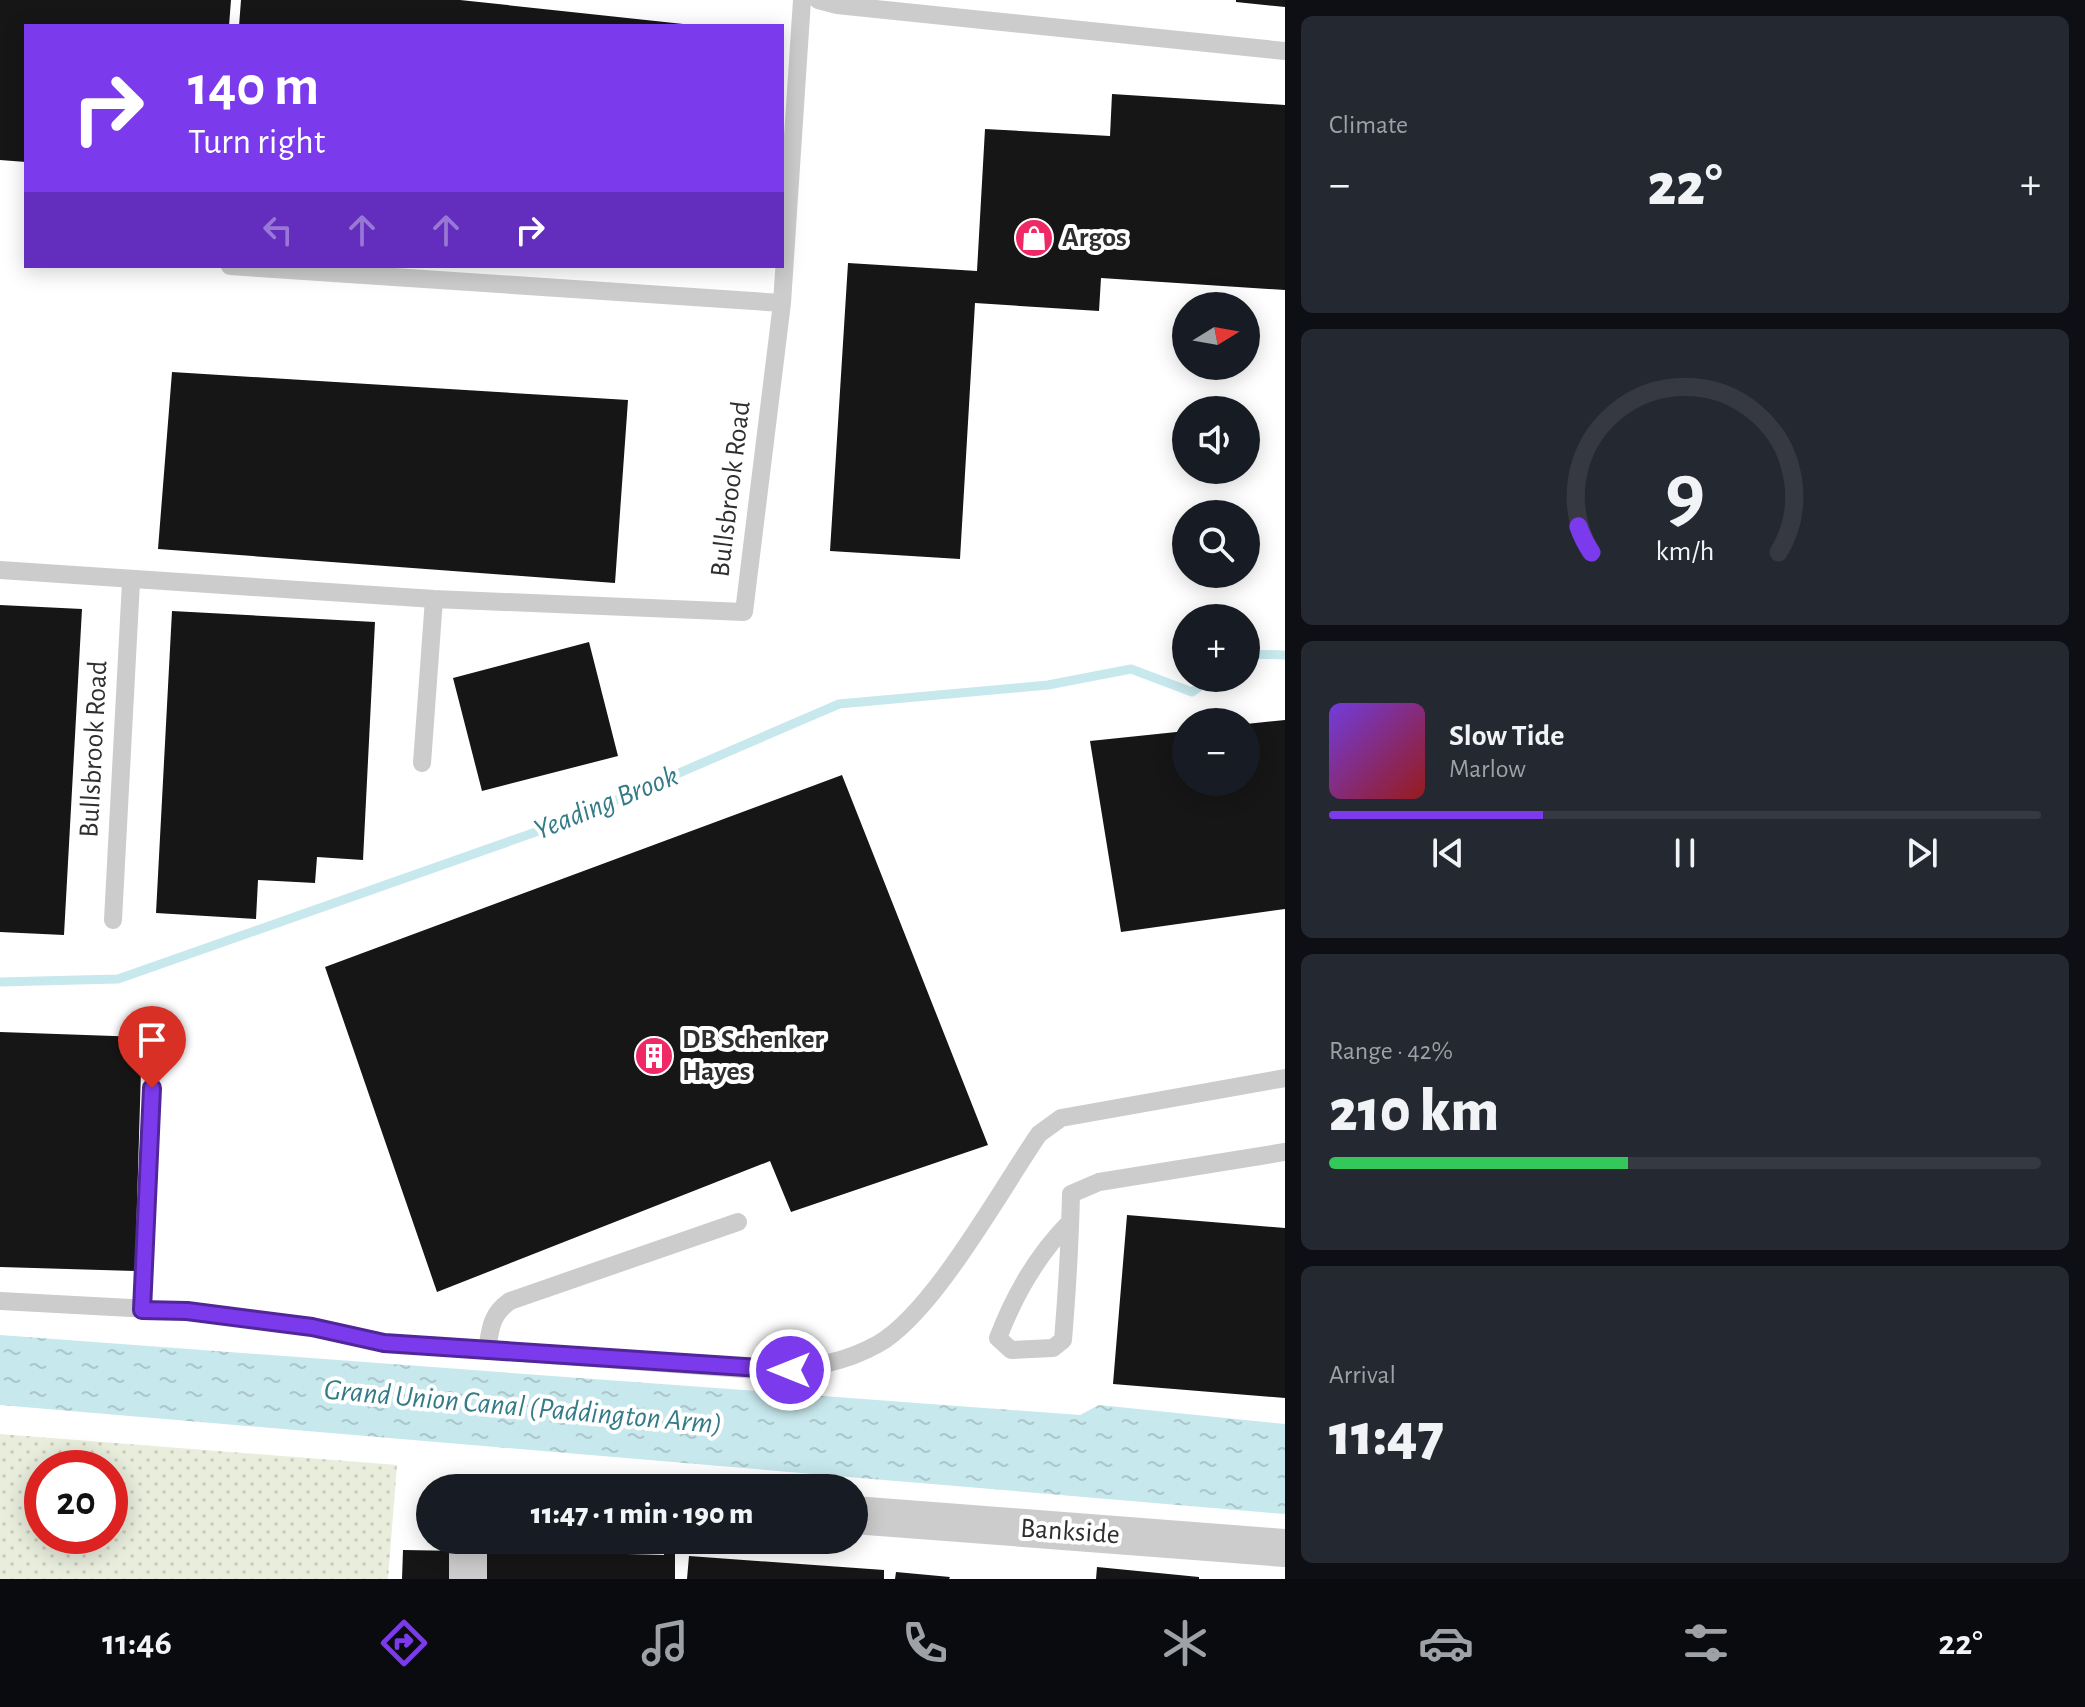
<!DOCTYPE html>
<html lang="en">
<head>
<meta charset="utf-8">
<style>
  :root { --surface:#171b24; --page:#242831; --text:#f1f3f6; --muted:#9ea1a6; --line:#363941; --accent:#7c3aed }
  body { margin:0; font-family:"Alegreya Sans",sans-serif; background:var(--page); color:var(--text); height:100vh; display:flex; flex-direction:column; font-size:30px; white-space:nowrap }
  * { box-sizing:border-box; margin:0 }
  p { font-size:26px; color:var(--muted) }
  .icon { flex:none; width:44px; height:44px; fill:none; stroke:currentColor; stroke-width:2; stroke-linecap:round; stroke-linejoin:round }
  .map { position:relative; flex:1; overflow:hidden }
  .details { display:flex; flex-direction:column; gap:16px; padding:16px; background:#0d0f14; width:800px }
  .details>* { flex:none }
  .hud { position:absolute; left:24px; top:24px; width:760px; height:244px; border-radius:0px; box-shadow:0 4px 20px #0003; background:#7c3aed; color:#fff; overflow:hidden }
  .needle { width:52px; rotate:79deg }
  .tools { position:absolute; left:1172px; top:292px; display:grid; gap:16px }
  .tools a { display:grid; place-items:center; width:88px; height:88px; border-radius:50%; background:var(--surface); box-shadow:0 4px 20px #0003; font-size:40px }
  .speed { position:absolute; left:24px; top:1450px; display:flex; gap:16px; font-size:40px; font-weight:700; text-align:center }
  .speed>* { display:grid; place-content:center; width:104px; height:104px; border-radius:50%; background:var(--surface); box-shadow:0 4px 20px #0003; line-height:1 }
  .speed .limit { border:12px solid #d22; background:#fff; color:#111 }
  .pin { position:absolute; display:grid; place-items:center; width:68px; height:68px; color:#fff; margin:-82px -34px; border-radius:50% 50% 50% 0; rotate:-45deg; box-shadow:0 0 8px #0007 }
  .pin .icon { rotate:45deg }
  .me { position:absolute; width:88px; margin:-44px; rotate:270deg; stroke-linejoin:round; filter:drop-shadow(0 0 6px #0008) }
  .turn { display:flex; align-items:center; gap:28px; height:168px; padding:0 32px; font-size:36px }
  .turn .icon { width:104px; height:104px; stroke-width:2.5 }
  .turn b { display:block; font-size:56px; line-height:68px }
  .lanes { display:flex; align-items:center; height:76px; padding:0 32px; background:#0003; justify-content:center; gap:40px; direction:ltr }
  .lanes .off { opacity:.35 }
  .big { font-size:60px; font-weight:800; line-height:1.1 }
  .details .card { flex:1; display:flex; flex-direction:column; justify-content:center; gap:12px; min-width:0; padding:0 28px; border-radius:12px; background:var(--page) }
  .details .dial { align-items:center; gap:0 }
  .dial svg { height:208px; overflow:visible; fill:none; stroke:var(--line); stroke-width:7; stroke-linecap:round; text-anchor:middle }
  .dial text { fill:var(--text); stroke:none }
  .song { display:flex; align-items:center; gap:24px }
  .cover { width:96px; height:96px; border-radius:12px; background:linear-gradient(135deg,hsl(260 70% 55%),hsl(0 70% 35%)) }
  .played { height:8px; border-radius:4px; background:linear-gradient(90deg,var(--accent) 30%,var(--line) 30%) }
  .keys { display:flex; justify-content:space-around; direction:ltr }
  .heat { display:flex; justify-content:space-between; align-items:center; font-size:44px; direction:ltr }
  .charge { height:12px; border-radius:6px; background:linear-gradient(90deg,#34c759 42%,var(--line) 0) }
  .trip { position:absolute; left:416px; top:1474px; width:452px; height:80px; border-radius:40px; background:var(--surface); box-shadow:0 4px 20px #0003; font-weight:800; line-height:80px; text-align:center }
  .tab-bar { display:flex; height:128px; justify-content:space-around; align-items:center; background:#090b0e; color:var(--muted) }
  .tab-bar .icon { width:56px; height:56px }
  .tab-bar .current { color:var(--accent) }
  .tab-bar b { font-size:36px; color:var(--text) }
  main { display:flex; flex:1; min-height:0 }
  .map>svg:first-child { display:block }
  .garden { fill:url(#garden-dots); fill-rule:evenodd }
  .water { fill:url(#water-ripples) }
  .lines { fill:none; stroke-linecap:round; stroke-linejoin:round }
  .stream { stroke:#c7e8ed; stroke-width:9 }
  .building { fill:#161616 }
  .service { stroke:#ccc; stroke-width:18 }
  .minor { stroke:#ccc; stroke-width:38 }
  .route-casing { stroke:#51269a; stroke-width:20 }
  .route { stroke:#7c3aed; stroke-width:14 }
  .labels { text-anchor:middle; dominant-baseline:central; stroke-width:8; stroke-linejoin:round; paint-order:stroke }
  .poi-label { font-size:28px; font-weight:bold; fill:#2f2f2f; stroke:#fff; text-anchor:start }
  .street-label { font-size:28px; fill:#2f2f2f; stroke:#fff }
  .water-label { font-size:30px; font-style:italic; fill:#347b88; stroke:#fff }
</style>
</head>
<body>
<main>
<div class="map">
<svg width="1285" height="1579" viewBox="0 0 1285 1579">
  <defs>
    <pattern id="garden-dots" width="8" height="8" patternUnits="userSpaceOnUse" patternTransform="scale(2)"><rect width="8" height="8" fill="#e9eddc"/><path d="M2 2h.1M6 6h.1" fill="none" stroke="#c8ccbd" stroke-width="1.8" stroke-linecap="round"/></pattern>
    <pattern id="water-ripples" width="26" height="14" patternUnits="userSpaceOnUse" patternTransform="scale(2)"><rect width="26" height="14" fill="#c7e8ed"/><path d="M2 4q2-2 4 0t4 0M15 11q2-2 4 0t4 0" fill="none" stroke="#abc7cc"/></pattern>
  </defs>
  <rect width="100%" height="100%" fill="#fff"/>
  <path class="garden" d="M0,1434L397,1465L388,1579H0ZM110,1468V1536H42V1468Z"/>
  <path class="water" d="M0,1335L1080,1415L1099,1405L1285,1424V1514L0,1405Z"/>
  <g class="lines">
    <path class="stream" d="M1246,654L1285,655
      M0,982L118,979L570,820L839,704L1048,685L1131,669L1192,692L1212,678"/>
  </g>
  <path class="building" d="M0,0H231L229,26H26V162L0,160Z
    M241,0H460L702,26H239Z
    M1236,0H1285V7L1236,2Z
    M1112,94L1285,105V290L1101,278L1099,311L975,303L960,559L830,551L848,263L977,271L985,129L1110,136Z
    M172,372L628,400L615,583L158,549Z
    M0,605L82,609L64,935L0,932Z
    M172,611L375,622L363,860L317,857L315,883L258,880L256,919L156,913Z
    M589,642L618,756L482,791L453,678Z
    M1285,720V909L1121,932L1090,741L1186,731V782H1246V724Z
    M842,775L988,1145L791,1212L770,1161L437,1292L325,967Z
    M0,1032L142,1037L135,1271L0,1267Z
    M1127,1215L1285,1228V1398L1113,1384Z
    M664,1548L675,1549V1579H479L480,1550L664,1555Z
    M403,1550L462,1551V1579H402Z
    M689,1556L884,1570V1579H687Z
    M1097,1567L1199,1577V1579H1096Z
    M896,1572L950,1577L949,1579H895Z"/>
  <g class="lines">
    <path class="service" d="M818,0L837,5L1285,51
      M230,266L782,303
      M0,570L434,599L744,612L782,303L802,0
      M422,763L434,599
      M113,920L131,582
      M1070,1222C1038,1254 1014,1296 998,1338L1011,1350L1053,1348L1063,1340C1067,1291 1070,1242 1071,1194L1099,1182L1285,1152
      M0,1301L187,1311L312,1327L384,1343L772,1371C810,1368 844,1363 878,1344C934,1312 1001,1189 1039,1134L1061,1118L1285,1078
      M142,1310L152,1088
      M487,1351C490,1329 491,1314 510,1301L738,1222"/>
    <path class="minor" d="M854,1515L1285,1548
      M468,1579V1540"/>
  </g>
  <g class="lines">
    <defs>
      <path id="route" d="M152,1088L142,1310L187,1311L312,1327L384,1343L790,1370"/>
    </defs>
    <use href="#route" class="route-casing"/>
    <use href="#route" class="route"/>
  </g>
  <defs>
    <symbol id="shop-disc" viewBox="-11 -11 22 22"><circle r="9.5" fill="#ee2966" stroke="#fff"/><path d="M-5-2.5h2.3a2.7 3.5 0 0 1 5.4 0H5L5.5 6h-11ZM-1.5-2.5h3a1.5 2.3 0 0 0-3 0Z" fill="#fff"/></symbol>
    <symbol id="building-disc" viewBox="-11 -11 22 22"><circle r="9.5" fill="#ee2966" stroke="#fff"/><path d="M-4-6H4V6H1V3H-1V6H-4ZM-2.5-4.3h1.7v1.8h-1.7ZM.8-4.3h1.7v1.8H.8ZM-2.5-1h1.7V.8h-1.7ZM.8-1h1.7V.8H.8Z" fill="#fff"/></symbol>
  </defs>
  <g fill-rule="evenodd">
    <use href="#shop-disc" x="1012" y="216" width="44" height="44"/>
    <use href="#building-disc" x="632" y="1034" width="44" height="44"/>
  </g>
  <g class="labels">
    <g class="poi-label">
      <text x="1062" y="238">Argos</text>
      <text x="682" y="1040">DB Schenker<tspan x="682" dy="32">Hayes</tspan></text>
    </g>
    <g class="street-label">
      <text transform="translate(731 489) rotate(-83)">Bullsbrook Road</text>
      <text transform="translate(94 749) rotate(-87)">Bullsbrook Road</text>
      <text transform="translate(1070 1532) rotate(4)">Bankside</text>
    </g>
    <g class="water-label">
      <text transform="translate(606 803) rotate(-22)">Yeading Brook</text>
      <text transform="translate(523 1407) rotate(5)">Grand Union Canal (Paddington Arm)</text>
    </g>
  </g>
</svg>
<div class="tools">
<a><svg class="needle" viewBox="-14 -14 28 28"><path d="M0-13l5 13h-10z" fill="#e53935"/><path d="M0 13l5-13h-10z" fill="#9ea1a6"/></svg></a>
<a><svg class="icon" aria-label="sound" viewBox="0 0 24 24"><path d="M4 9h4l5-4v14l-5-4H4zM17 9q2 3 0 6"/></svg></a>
<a><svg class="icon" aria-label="search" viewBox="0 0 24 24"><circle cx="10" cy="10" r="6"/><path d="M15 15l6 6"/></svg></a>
<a>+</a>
<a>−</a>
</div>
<div class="speed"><div class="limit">20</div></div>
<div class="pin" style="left:152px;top:1088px;background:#d93025"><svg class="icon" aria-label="arrive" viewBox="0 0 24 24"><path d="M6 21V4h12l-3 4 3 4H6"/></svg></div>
<svg class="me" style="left:790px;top:1370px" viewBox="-20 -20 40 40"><circle r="17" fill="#7c3aed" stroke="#fff" stroke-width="3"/><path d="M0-11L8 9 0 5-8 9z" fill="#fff"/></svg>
<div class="trip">11:47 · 1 min · 190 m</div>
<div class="hud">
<div class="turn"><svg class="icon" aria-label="right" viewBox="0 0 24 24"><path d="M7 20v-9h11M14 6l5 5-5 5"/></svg><div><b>140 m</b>Turn right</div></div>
<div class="lanes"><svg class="icon off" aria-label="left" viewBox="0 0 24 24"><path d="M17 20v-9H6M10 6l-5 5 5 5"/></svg><svg class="icon off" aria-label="ahead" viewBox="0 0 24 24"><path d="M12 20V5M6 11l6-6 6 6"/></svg><svg class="icon off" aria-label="ahead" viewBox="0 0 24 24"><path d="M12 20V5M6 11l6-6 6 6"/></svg><svg class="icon" aria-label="right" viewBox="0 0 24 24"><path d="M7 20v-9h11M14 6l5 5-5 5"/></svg></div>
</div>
</div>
<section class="details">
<div class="card"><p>Climate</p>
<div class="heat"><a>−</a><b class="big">22°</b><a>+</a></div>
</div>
<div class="card dial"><svg viewBox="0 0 100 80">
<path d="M14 69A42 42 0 1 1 86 69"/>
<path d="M14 69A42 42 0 0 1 9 59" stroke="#7c3aed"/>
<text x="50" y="56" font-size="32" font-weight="700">9</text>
<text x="50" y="72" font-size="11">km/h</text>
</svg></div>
<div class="card">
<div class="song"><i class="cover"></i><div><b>Slow Tide</b><p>Marlow</p></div></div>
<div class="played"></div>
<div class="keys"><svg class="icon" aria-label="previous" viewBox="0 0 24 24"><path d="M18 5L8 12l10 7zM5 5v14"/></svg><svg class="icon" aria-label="pause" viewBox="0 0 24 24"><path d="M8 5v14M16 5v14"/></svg><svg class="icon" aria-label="next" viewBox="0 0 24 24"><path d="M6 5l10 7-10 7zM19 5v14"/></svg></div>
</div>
<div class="card"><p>Range · 42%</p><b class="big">210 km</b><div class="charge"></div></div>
<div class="card"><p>Arrival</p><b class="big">11:47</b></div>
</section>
</main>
<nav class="tab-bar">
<b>11:46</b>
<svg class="icon current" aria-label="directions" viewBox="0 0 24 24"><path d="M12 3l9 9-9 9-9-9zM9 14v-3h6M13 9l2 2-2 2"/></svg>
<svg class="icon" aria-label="music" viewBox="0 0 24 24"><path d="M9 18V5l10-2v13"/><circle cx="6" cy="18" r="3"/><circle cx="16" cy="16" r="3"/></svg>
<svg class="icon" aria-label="phone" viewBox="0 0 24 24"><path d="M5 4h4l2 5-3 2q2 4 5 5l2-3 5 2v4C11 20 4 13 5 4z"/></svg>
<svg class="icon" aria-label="climate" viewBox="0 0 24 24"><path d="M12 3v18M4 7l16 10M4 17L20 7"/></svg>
<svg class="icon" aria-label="car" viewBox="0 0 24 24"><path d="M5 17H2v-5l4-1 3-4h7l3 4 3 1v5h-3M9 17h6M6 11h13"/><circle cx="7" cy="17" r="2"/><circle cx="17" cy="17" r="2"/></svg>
<svg class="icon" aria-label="filters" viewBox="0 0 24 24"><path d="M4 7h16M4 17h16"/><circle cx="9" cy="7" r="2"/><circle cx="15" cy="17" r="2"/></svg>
<b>22°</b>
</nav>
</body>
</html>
